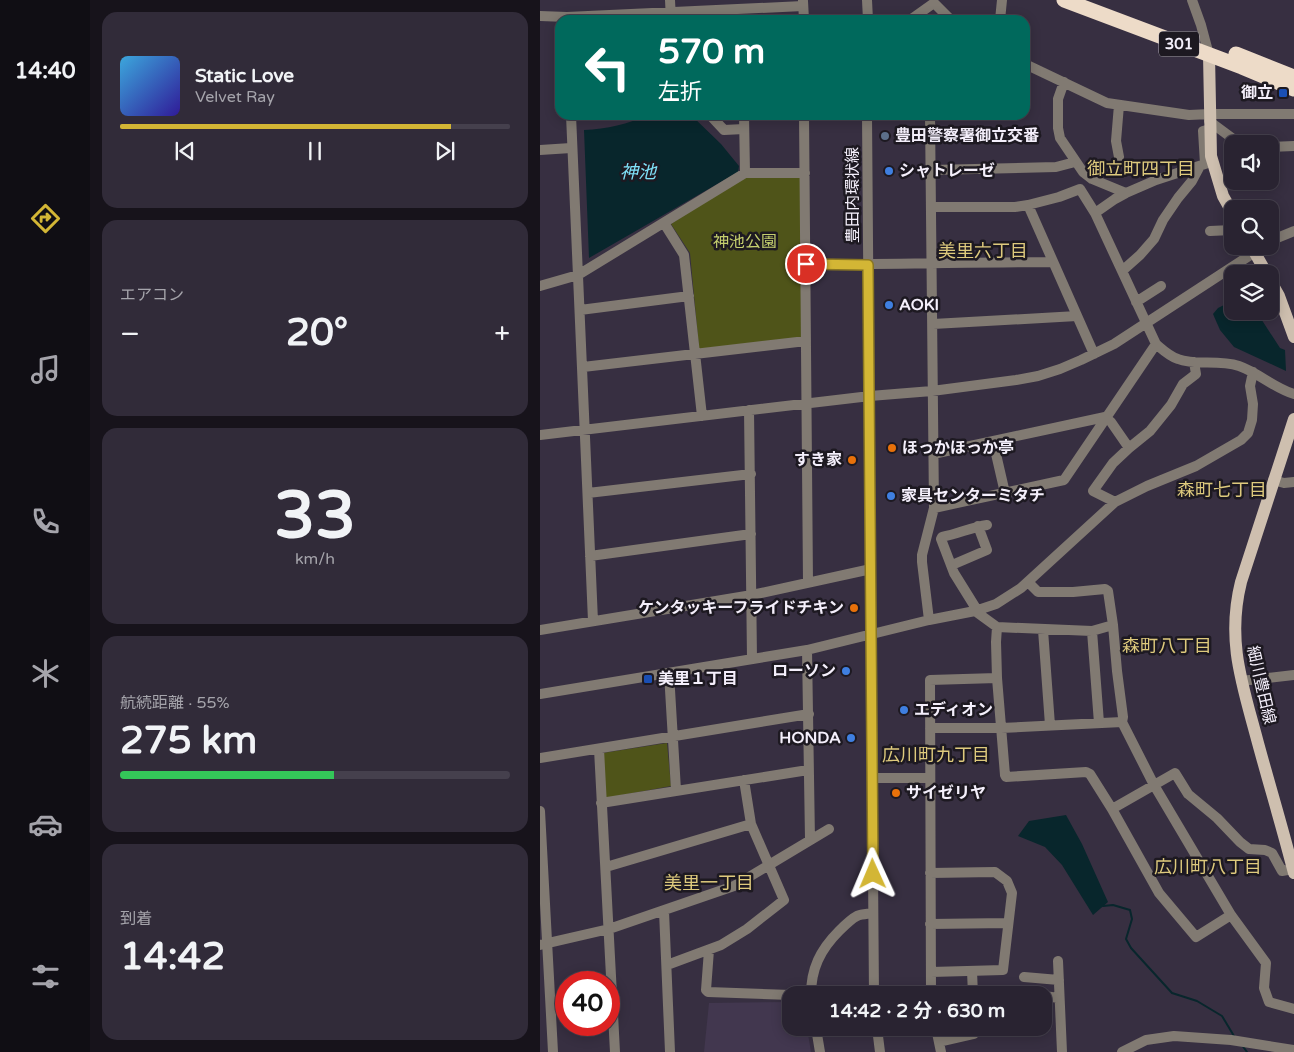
<!DOCTYPE html>
<html lang="ja">
<head>
<meta charset="utf-8">
<style>
  :root { --surface:#292331; --page:#312b39; --text:#f1f3f6; --muted:#a5a4ab; --line:#45404d; --accent:#d3b635 }
  body { margin:0; font-family:"Varela Round","Noto Sans JP",sans-serif; background:var(--page); color:var(--text); height:100vh; display:flex; flex-direction:column; font-size:19px; white-space:nowrap }
  * { box-sizing:border-box; margin:0 }
  p { font-size:16px; color:var(--muted) }
  .icon { flex:none; width:28px; height:28px; fill:none; stroke:currentColor; stroke-width:2; stroke-linecap:round; stroke-linejoin:round }
  .map { position:relative; flex:1; overflow:hidden }
  .drawer { display:flex; flex-direction:column; gap:12px; padding:12px; background:#17131b; width:450px }
  .drawer>* { flex:none }
  .guide { position:absolute; left:15px; top:15px; width:475px; height:105px; border-radius:15px; box-shadow:0 2px 12px #0003,0 0 0 1px var(--line); background:#00695c; color:#fff; overflow:hidden }
  .buttons { position:absolute; left:684px; top:135px; display:grid; gap:10px }
  .buttons a { display:grid; place-items:center; width:55px; height:55px; border-radius:10px; background:var(--surface); box-shadow:0 2px 12px #0003,0 0 0 1px var(--line); font-size:25px }
  .speed { position:absolute; left:15px; top:971px; display:flex; gap:10px; font-size:25px; font-weight:700; text-align:center }
  .speed>* { display:grid; place-content:center; width:65px; height:65px; border-radius:50%; background:var(--surface); box-shadow:0 2px 12px #0003,0 0 0 1px var(--line); line-height:1 }
  .speed .limit { border:8px solid #d22; background:#fff; color:#111 }
  .pin { position:absolute; display:grid; place-items:center; width:42px; height:42px; color:#fff; margin:-21px; border:2px solid #fff; border-radius:50%; box-shadow:0 1px 5px #0007 }
  .me { position:absolute; width:55px; margin:-28px; rotate:359deg; stroke-linejoin:round; filter:drop-shadow(0 0 4px #0008) }
  .turn { display:flex; align-items:center; gap:18px; height:105px; padding:0 20px; font-size:22px }
  .turn .icon { width:65px; height:65px; stroke-width:2.5 }
  .turn b { display:block; font-size:35px; line-height:42px }
  .big { font-size:38px; font-weight:700; line-height:1.1 }
  .drawer .card { flex:1; display:flex; flex-direction:column; justify-content:center; gap:8px; min-width:0; padding:0 18px; border-radius:15px; background:var(--page) }
  .drawer .dial { align-items:center; gap:0 }
  .dial b { font-size:65px; line-height:1 }
  .song { display:flex; align-items:center; gap:15px }
  .cover { width:60px; height:60px; border-radius:8px; background:linear-gradient(135deg,hsl(200 70% 55%),hsl(250 70% 35%)) }
  .played { height:5px; border-radius:2px; background:linear-gradient(90deg,var(--accent) 85%,var(--line) 85%) }
  .keys { display:flex; justify-content:space-around; direction:ltr }
  .heat { display:flex; justify-content:space-between; align-items:center; font-size:28px; direction:ltr }
  .charge { height:8px; border-radius:4px; background:linear-gradient(90deg,#34c759 55%,var(--line) 0) }
  .trip { position:absolute; left:242px; top:986px; width:270px; height:50px; border-radius:15px; background:var(--surface); box-shadow:0 2px 12px #0003,0 0 0 1px var(--line); font-weight:700; line-height:50px; text-align:center }
  main { display:flex; flex:1; min-height:0 }
  .dock { display:flex; flex-direction:column; width:90px; justify-content:space-around; align-items:center; background:#100e14; color:var(--muted) }
  .dock .icon { width:35px; height:35px }
  .dock .current { color:var(--accent) }
  .dock b { font-size:22px; color:var(--text) }
  .map>svg:first-child { display:block }
  .built { fill:#42374f }
  .green { fill:#4f5419 }
  .water { fill:#08262c }
  .lines { fill:none; stroke-linecap:round; stroke-linejoin:round }
  .stream { stroke:#08262c; stroke-width:2 }
  .minor { stroke:#817a72; stroke-width:10 }
  .major { stroke:#cebfaf; stroke-width:12 }
  .highway { stroke:#eddbc8; stroke-width:15 }
  .route-casing { stroke:#897622; stroke-width:12 }
  .route { stroke:#d3b635; stroke-width:9 }
  .transit-dot { fill:#1a4fb4; stroke:#1d1921; stroke-width:2 }
  .service-dot { fill:#5c6f8a; stroke:#1d1921; stroke-width:2 }
  .shop-dot { fill:#3f7fe0; stroke:#1d1921; stroke-width:2 }
  .food-dot { fill:#e8710a; stroke:#1d1921; stroke-width:2 }
  .labels { text-anchor:middle; dominant-baseline:central; stroke-width:5; stroke-linejoin:round; paint-order:stroke }
  .shield { fill:#1d1921; stroke:#b4afba; stroke-width:1 }
  .shield-label { font-size:15px; font-weight:bold; fill:#f4effb }
  .poi-label { font-size:16px; font-weight:bold; fill:#f4effb; stroke:#1d1921; text-anchor:start }
  .street-label { font-size:16px; fill:#f4effb; stroke:#1d1921 }
  .park-label { font-size:16px; fill:#c5cf6e; stroke:#1d1921 }
  .neighbourhood-label { font-size:18px; fill:#deca7d; stroke:#1d1921 }
  .water-label { font-size:18px; font-style:italic; fill:#7fe1f8; stroke:#1d1921 }
</style>
</head>
<body>
<main>
<nav class="dock">
<b>14:40</b>
<svg class="icon current" aria-label="directions" viewBox="0 0 24 24"><path d="M12 3l9 9-9 9-9-9zM9 14v-3h6M13 9l2 2-2 2"/></svg>
<svg class="icon" aria-label="music" viewBox="0 0 24 24"><path d="M9 18V5l10-2v13"/><circle cx="6" cy="18" r="3"/><circle cx="16" cy="16" r="3"/></svg>
<svg class="icon" aria-label="phone" viewBox="0 0 24 24"><path d="M5 4h4l2 5-3 2q2 4 5 5l2-3 5 2v4C11 20 4 13 5 4z"/></svg>
<svg class="icon" aria-label="climate" viewBox="0 0 24 24"><path d="M12 3v18M4 7l16 10M4 17L20 7"/></svg>
<svg class="icon" aria-label="car" viewBox="0 0 24 24"><path d="M5 17H2v-5l4-1 3-4h7l3 4 3 1v5h-3M9 17h6M6 11h13"/><circle cx="7" cy="17" r="2"/><circle cx="17" cy="17" r="2"/></svg>
<svg class="icon" aria-label="filters" viewBox="0 0 24 24"><path d="M4 7h16M4 17h16"/><circle cx="9" cy="7" r="2"/><circle cx="15" cy="17" r="2"/></svg>
</nav>
<section class="drawer">
<div class="card">
<div class="song"><i class="cover"></i><div><b>Static Love</b><p>Velvet Ray</p></div></div>
<div class="played"></div>
<div class="keys"><svg class="icon" aria-label="previous" viewBox="0 0 24 24"><path d="M18 5L8 12l10 7zM5 5v14"/></svg><svg class="icon" aria-label="pause" viewBox="0 0 24 24"><path d="M8 5v14M16 5v14"/></svg><svg class="icon" aria-label="next" viewBox="0 0 24 24"><path d="M6 5l10 7-10 7zM19 5v14"/></svg></div>
</div>
<div class="card"><p>エアコン</p>
<div class="heat"><a>−</a><b class="big">20°</b><a>+</a></div>
</div>
<div class="card dial"><b>33</b><p>km/h</p></div>
<div class="card"><p>航続距離 · 55%</p><b class="big">275 km</b><div class="charge"></div></div>
<div class="card"><p>到着</p><b class="big">14:42</b></div>
</section>
<div class="map">
<svg width="754" height="1052" viewBox="0 0 754 1052">
  <rect width="100%" height="100%" fill="#372f41"/>
  <path class="built" d="M251,1002V1028H267L271,1052H164L169,1003Z"/>
  <path class="green" d="M206,177H261L262,337L160,349L159,348L150,253L131,224L177,193Z
    M127,743L131,786L66,798L63,753Z"/>
  <path class="water" d="M108,115H151L181,144L199,166L198,172L49,258L44,130C67,129 88,124 108,115Z
    M692,301V311H716L740,348L745,350L746,371L694,347L680,330L673,314L678,308Z
    M526,815L542,844L568,902L553,915L522,865L505,847L478,836L489,821Z"/>
  <g class="lines">
    <path class="stream" d="M563,906L573,905L590,910L592,919L586,939L591,948L632,993L657,1001L682,1016L694,1036
      M702,1045L707,1052"/>
    <path class="minor" d="M130,0L131,20
      M327,0L328,20
      M652,0L661,25L669,55
      M263,1L264,20
      M0,16L27,17L263,6
      M370,20L394,3L411,20
      M460,20L462,0
      M485,64L567,103L649,115L670,114H754
      M524,82L518,99V128L520,138L543,172L552,179L586,193L616,180L665,164L663,131L670,129
      M31,115L53,621
      M170,115L184,130L204,129
      M204,115L205,173
      M264,115L268,582
      M327,115L334,995
      M669,121L700,144
      M730,147L754,146
      M0,150L31,148
      M579,157L576,141L579,105
      M392,170L516,167L535,162
      M488,205L554,354
      M392,207H475L488,205L519,197L540,189L555,213L616,344C623,350 629,356 638,359C655,366 678,359 699,366C719,373 734,388 754,394
      M555,213L575,199L586,193
      M124,223L144,255L162,416
      M670,231L692,230
      M730,241L754,231
      M266,264C348,265 431,262 513,262
      M582,271L600,255L614,239L623,220L638,198L652,181L660,166
      M0,286L38,275L205,173H265
      M596,302L621,286
      M40,310L149,296
      M393,324L537,316
      M43,367L266,341
      M209,410L212,659
      M0,435L330,396L392,391L476,380L498,376L520,369L541,360L574,344L715,252
      M453,441L465,493
      M393,454L565,417L571,422L589,448
      M733,480L744,483L754,482
      M48,493L211,474
      M575,502L553,491L573,463L589,448L610,431L631,405L643,384L656,374L654,362
      M394,508L524,480L616,344
      M50,556L211,534
      M412,565L447,550L438,526
      M437,610L414,573L401,539L402,537C418,534 432,527 447,525
      M435,611L457,627L552,631L573,625L568,591L565,589L533,592H498L488,582
      M389,620L382,562V555L394,508L390,115
      M573,625L577,671L583,717L582,722
      M457,627L456,642L457,678L465,775L466,777L546,772L550,774L572,809L619,893L656,937L691,915
      M0,630L212,595L331,569
      M503,630L510,725
      M552,631L559,723
      M267,650L270,840
      M129,673L136,790
      M701,681L754,675
      M0,694L267,650L389,620L435,611L456,604L481,588L575,502L607,486L656,466L701,440L708,433L712,420L713,404L710,386L713,372
      M390,728H461L582,722L614,785L691,915L726,963L724,988L729,1002L754,1009
      M59,749L75,1052
      M0,758L269,714
      M332,778H390
      M61,803L268,770
      M572,809L635,773L648,794L677,818L700,842L709,849L725,850L732,853L742,871L754,869
      M0,811L13,1052
      M66,867L211,824
      M390,873L455,872L467,881L472,893L463,970L391,972
      M124,911L130,1052
      M390,924L468,923
      M0,945L69,929L194,886L289,829
      M169,950L166,990L168,992L251,995
      M518,961L522,1052
      M127,965L181,945L207,929L244,900L211,824L204,780
      M432,971L433,995
      M484,977L519,980
      M271,995C271,969 280,950 299,931C304,926 311,919 317,916C322,914 328,914 333,913
      M391,995L390,680L457,678
      M504,996L519,998
      M276,1028L280,1052
      M337,1028L340,1052
      M396,1028L401,1052
      M399,1042L434,1034L433,1028
      M582,1052L606,1040L634,1036L691,1040L754,1050"/>
    <path class="major" d="M669,55L671,156L683,196L692,212
      M711,246L727,274
      M730,280L739,296L754,337
      M754,419L701,582C686,642 703,686 718,743C730,787 743,830 754,873"/>
    <path class="highway" d="M524,0L702,67L754,89
      M696,54L754,77"/>
  </g>
  <g class="lines">
    <defs>
      <path id="route" d="M266,264L328,265L333,874"/>
    </defs>
    <use href="#route" class="route-casing"/>
    <use href="#route" class="route"/>
  </g>
  <g class="transit-dot">
    <rect x="738" y="88" width="10" height="10" rx="2.5"/>
    <rect x="103" y="674" width="10" height="10" rx="2.5"/>
  </g>
  <circle class="service-dot" cx="345" cy="136" r="5"/>
  <g class="shop-dot">
    <circle cx="349" cy="171" r="5"/>
    <circle cx="349" cy="305" r="5"/>
    <circle cx="351" cy="496" r="5"/>
    <circle cx="306" cy="671" r="5"/>
    <circle cx="364" cy="710" r="5"/>
    <circle cx="311" cy="738" r="5"/>
  </g>
  <g class="food-dot">
    <circle cx="352" cy="448" r="5"/>
    <circle cx="312" cy="460" r="5"/>
    <circle cx="314" cy="608" r="5"/>
    <circle cx="356" cy="793" r="5"/>
  </g>
  <g class="labels">
    <rect class="shield" x="619" y="31.5" width="40" height="25" rx="4"/>
    <g class="shield-label">
      <text x="639" y="44">301</text>
    </g>
    <g class="poi-label">
      <text x="733" y="93" text-anchor="end">御立</text>
      <text x="355" y="136">豊田警察署御立交番</text>
      <text x="359" y="171">シャトレーゼ</text>
      <text x="359" y="305">AOKI</text>
      <text x="362" y="448">ほっかほっか亭</text>
      <text x="302" y="460" text-anchor="end">すき家</text>
      <text x="361" y="496">家具センターミタチ</text>
      <text x="304" y="608" text-anchor="end">ケンタッキーフライドチキン</text>
      <text x="296" y="671" text-anchor="end">ローソン</text>
      <text x="118" y="679">美里１丁目</text>
      <text x="374" y="710">エディオン</text>
      <text x="301" y="738" text-anchor="end">HONDA</text>
      <text x="366" y="793">サイゼリヤ</text>
    </g>
    <g class="street-label">
      <text transform="translate(313 195) rotate(-90)">豊田内環状線</text>
      <text transform="translate(721 685) rotate(77)">細川豊田線</text>
    </g>
    <g class="park-label">
      <text x="205" y="242">神池公園</text>
    </g>
    <g class="neighbourhood-label">
      <text x="601" y="169">御立町四丁目</text>
      <text x="443" y="251">美里六丁目</text>
      <text x="682" y="490">森町七丁目</text>
      <text x="627" y="646">森町八丁目</text>
      <text x="396" y="755">広川町九丁目</text>
      <text x="668" y="867">広川町八丁目</text>
      <text x="169" y="883">美里一丁目</text>
    </g>
    <g class="water-label">
      <text x="98" y="172">神池</text>
    </g>
  </g>
</svg>
<div class="buttons">
<a><svg class="icon" aria-label="sound" viewBox="0 0 24 24"><path d="M4 9h4l5-4v14l-5-4H4zM17 9q2 3 0 6"/></svg></a>
<a><svg class="icon" aria-label="search" viewBox="0 0 24 24"><circle cx="10" cy="10" r="6"/><path d="M15 15l6 6"/></svg></a>
<a><svg class="icon" aria-label="layers" viewBox="0 0 24 24"><path d="M12 4l9 5-9 5-9-5zM3 14l9 5 9-5"/></svg></a>
</div>
<div class="speed"><div class="limit">40</div></div>
<div class="pin" style="left:266px;top:264px;background:#d93025"><svg class="icon" aria-label="arrive" viewBox="0 0 24 24"><path d="M6 21V4h12l-3 4 3 4H6"/></svg></div>
<svg class="me" style="left:333px;top:874px" viewBox="-20 -20 40 40"><path d="M0-17L14 15 0 8-14 15z" fill="#d3b635" stroke="#fff" stroke-width="4"/></svg>
<div class="trip">14:42 · 2 分 · 630 m</div>
<div class="guide">
<div class="turn"><svg class="icon" aria-label="left" viewBox="0 0 24 24"><path d="M17 20v-9H6M10 6l-5 5 5 5"/></svg><div><b>570 m</b>左折</div></div>
</div>
</div>
</main>
</body>
</html>
